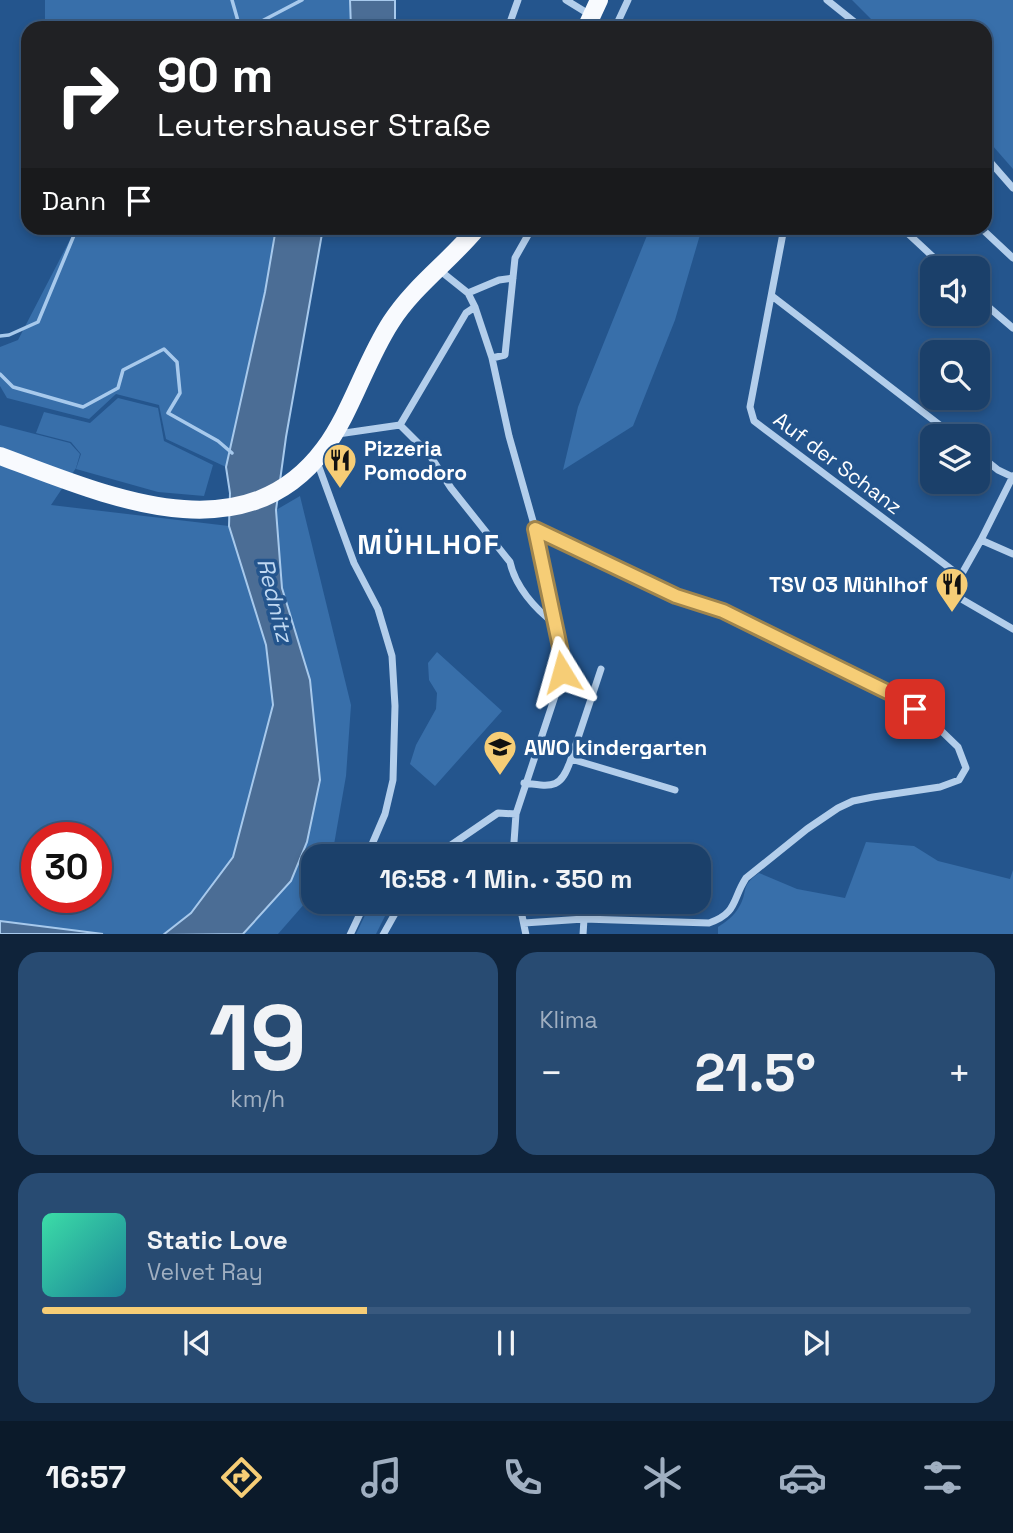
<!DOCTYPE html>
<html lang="de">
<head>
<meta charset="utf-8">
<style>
  :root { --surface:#1b406a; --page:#284b72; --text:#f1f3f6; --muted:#a0afc1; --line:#39597e; --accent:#f6cd76 }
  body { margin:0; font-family:"Space Grotesk",sans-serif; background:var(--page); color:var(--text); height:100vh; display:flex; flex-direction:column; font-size:26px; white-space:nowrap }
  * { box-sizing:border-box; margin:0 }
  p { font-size:23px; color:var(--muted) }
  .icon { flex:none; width:38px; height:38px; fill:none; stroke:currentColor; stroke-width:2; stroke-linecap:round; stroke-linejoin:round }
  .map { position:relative; height:934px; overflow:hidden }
  .side { display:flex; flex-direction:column; gap:18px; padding:18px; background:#0f233a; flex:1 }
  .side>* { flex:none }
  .hud { position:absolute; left:21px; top:21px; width:971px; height:214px; border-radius:21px; box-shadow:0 4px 10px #0003,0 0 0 2px var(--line); background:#202124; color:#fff; overflow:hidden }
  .buttons { position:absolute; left:920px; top:256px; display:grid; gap:14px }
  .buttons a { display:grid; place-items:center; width:70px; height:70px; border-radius:14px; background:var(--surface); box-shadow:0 4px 10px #0003,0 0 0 2px var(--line); font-size:35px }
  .speed { position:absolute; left:21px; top:822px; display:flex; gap:14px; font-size:35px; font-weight:700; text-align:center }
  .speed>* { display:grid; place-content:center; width:91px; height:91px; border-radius:50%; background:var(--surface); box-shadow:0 4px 10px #0003,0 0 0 2px var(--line); line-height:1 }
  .speed .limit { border:10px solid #d22; background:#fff; color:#111 }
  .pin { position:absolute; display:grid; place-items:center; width:60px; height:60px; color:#fff; margin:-30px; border-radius:14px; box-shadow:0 4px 10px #0006 }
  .me { position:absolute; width:77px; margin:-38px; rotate:352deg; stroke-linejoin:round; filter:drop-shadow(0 0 5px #0008) }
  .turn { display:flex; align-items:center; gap:24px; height:147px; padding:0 21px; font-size:32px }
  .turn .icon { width:91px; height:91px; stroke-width:2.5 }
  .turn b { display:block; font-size:49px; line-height:60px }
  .then { display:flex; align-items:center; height:66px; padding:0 21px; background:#0003; gap:14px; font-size:26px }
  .big { font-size:52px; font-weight:700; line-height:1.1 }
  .side .card { flex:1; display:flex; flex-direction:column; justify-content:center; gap:10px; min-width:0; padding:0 24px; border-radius:21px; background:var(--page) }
  .side .dial { align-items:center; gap:0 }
  .dial b { font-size:91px; line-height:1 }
  .song { display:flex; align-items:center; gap:21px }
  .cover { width:84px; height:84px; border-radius:10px; background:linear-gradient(135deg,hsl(160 70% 55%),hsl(190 70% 35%)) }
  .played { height:7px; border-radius:4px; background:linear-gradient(90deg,var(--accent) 35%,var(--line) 35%) }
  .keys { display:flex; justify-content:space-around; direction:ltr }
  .heat { display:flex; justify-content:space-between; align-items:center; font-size:38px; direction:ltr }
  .side .tiles { flex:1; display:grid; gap:18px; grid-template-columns:1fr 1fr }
  .card:last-child { grid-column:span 2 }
  .trip { position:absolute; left:301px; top:844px; width:410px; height:70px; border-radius:21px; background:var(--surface); box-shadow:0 4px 10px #0003,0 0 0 2px var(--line); font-weight:700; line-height:70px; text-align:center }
  .dock { display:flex; height:112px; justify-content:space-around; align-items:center; background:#0b1a2a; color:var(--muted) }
  .dock .icon { width:49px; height:49px }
  .dock .current { color:var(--accent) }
  .dock b { font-size:32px; color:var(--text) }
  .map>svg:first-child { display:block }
  .green { fill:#386faa; fill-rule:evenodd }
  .water { fill:#4b6d95; stroke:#a7c9ec; stroke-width:2 }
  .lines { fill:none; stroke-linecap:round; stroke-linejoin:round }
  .stream { stroke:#a7c9ec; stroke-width:3.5 }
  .street { stroke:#b3ceeb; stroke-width:7 }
  .primary { stroke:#f8fafe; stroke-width:18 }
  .route-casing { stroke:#a0854d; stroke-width:18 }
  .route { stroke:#f6cd76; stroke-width:12 }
  .labels { text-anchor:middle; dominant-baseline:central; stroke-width:7; stroke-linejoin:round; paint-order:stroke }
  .poi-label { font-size:21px; font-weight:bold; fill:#fff; stroke:#24558d; text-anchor:start }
  .street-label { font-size:21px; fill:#fff; stroke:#24558d }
  .water-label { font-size:23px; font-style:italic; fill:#bfd8f2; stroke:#24558d }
  .district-label { font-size:28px; font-weight:bold; letter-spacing:2px; fill:#fff; stroke:#24558d }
</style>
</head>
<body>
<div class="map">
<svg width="1013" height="935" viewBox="0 0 1013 935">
  <rect width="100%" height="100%" fill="#24558d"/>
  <path class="green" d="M45,0H350L351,28H45Z
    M852,0H1013V169L985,137V28H880Z
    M76,228H276L265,292L226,467L166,439L159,405L116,394L89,419L7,398L0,386V347L18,340Z
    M650,228H702L675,320L633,426L563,470L578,407Z
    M118,398L158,408L164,441L213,465L204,496L158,492L76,469L81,454L71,442L36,433L44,412L90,423Z
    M0,425L70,443L80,454L76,468L51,505L229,526L266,645L273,705L233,857L191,913L163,934H103L0,921ZM37,838H96V898H37Z
    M300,496L351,705L346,776L332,856H313V894L278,934L243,935L291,881L310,680L282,588L276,510Z
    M437,652L502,711L435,786L410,764L416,745L436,709L437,693L429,680L428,663Z
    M866,842L914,846L938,861L1010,879L1013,870V934L718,935V927C726,922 734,916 739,907C749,891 739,887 759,873L797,889L845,898Z
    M375,901H396L387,912L376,934H356L370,905Z"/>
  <path class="water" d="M350,0H395V28H351Z
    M276,228H323L286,437L276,510L282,588L310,680L320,780L307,842L291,881L243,934L163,935L191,913L233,857L273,705L266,645L229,526L230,493L226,467L265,292Z
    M0,921L103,934H0Z"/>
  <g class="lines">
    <path class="stream" d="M232,0L240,28
      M241,28L260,22L302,0
      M0,336L9,335L38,322L77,228
      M0,374L13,387L83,407L118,388L123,370L164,349L177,362L180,393L168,413L218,441L232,453"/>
    <path class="street" d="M566,0L592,16
      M827,0L862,28
      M508,28L518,0
      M615,28L628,0
      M985,156L1013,188
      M784,228L750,407L754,421L959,575
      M902,228L945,268
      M981,228L1013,258
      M438,269L468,293L475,307L492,358L509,436L533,521L561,652L563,672L516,814L513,856
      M468,293L499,280L513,278
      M772,296L954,436
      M978,298L1013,328
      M492,358L505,355L515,258L532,228
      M400,425L429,454L451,488L510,562C515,586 535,609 554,623
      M400,425L466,313L475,307
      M338,434L400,425
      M978,454L998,470L1013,477
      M316,459L354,563L378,609L392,656L395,706L393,780L385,814L367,856
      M1013,476L981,540L951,593L1013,629
      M981,540L1013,554
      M571,759L601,669
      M524,783C553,787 561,789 571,759L675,790
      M435,856L498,813L516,814
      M519,901L526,935
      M524,923L584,919L709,923C738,913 732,899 746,878L807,829L838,808L853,801L873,797L940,787L959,780L966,768L958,747L929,719L902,700L723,611L676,596L535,529
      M350,935L366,901
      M383,935L402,901
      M583,935L584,919"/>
    <path class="primary" d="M586,28L599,0
      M0,456C101,493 242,559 324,449C352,411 365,362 391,322C414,286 450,261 477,228"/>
  </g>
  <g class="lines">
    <defs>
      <path id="route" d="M562,672L561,652L535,529L676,596L723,611L902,699L915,709"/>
    </defs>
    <use href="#route" class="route-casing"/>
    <use href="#route" class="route"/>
  </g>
  <defs>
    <symbol id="restaurant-pin" viewBox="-11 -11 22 30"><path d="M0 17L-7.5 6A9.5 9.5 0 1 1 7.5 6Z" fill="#f6cd76" stroke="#24558d"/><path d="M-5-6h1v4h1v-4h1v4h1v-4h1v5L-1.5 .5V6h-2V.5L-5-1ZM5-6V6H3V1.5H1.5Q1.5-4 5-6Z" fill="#111"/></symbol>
    <symbol id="school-pin" viewBox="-11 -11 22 30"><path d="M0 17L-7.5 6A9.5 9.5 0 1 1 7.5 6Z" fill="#f6cd76" stroke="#24558d"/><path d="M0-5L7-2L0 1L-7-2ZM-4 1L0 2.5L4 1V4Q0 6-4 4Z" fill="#111"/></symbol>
  </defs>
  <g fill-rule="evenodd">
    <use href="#restaurant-pin" x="321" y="441" width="38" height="52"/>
    <use href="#restaurant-pin" x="933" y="565" width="38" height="52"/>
    <use href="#school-pin" x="481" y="728" width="38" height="52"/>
  </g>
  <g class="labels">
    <g class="poi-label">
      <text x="364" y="448">Pizzeria<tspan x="364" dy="24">Pomodoro</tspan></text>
      <text x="928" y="584" text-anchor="end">TSV 03 Mühlhof</text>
      <text x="524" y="747">AWO kindergarten</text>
    </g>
    <g class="street-label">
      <text transform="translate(838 463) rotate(37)">Auf der Schanz</text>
    </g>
    <g class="water-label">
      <text transform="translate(275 600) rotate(76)">Rednitz</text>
    </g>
    <g class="district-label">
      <text x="429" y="544">MÜHLHOF</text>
    </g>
  </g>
</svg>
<div class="buttons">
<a><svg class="icon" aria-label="sound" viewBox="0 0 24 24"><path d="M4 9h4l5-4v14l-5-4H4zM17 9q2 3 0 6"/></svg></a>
<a><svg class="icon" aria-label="search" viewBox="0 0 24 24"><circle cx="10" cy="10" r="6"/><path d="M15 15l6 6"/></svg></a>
<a><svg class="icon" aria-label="layers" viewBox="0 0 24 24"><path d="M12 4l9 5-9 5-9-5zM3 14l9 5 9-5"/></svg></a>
</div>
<div class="speed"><div class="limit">30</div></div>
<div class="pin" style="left:915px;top:709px;background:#d93025"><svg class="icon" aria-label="arrive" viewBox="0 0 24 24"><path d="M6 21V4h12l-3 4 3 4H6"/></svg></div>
<svg class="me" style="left:562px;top:672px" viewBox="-20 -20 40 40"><path d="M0-17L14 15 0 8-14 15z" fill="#f6cd76" stroke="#fff" stroke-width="4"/></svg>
<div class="trip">16:58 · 1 Min. · 350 m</div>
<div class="hud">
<div class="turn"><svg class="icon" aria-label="right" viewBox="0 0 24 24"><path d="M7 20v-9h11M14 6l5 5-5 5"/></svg><div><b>90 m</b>Leutershauser Straße</div></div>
<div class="then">Dann<svg class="icon" aria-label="arrive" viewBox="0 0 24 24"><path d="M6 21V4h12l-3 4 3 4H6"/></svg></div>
</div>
</div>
<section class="side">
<div class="tiles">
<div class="card dial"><b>19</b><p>km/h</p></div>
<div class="card"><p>Klima</p>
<div class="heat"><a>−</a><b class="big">21.5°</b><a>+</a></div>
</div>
<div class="card">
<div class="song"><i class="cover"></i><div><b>Static Love</b><p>Velvet Ray</p></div></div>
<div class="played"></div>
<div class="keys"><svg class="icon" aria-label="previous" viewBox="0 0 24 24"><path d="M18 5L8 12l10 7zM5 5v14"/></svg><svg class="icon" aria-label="pause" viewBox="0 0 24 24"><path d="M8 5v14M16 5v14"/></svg><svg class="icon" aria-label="next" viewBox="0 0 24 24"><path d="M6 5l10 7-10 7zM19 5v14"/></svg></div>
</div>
</div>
</section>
<nav class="dock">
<b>16:57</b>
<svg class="icon current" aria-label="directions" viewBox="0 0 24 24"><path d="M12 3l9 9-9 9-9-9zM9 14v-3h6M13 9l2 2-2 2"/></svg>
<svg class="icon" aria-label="music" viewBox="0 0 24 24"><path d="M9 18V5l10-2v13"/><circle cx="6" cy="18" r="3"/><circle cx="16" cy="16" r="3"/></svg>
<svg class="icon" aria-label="phone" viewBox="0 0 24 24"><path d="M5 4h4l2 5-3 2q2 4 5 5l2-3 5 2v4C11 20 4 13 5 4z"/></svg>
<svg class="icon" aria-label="climate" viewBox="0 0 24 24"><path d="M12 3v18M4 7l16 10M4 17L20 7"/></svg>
<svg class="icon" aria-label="car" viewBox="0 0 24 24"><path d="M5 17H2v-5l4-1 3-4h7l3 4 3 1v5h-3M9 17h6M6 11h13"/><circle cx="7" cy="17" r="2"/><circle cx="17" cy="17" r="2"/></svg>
<svg class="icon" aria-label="filters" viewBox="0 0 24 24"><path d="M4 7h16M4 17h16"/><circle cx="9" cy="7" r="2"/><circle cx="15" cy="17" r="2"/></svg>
</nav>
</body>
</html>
